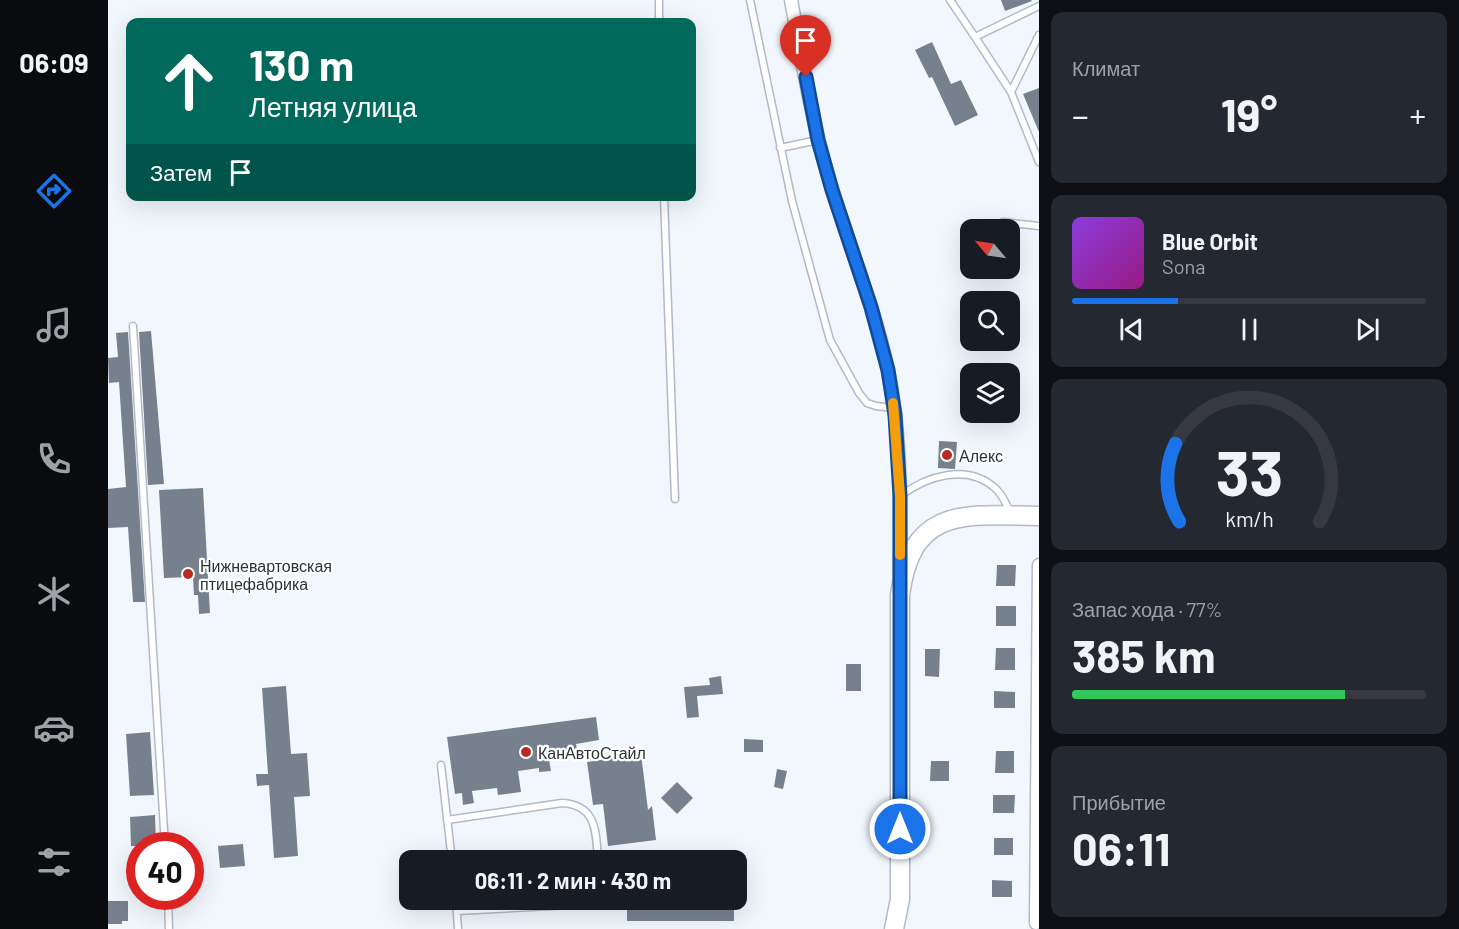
<!DOCTYPE html>
<html lang="ru">
<head>
<meta charset="utf-8">
<style>
  :root { --surface:#171b24; --page:#242831; --text:#f1f3f6; --muted:#9ea1a6; --line:#363941; --accent:#1a73e8 }
  body { margin:0; font-family:Barlow,sans-serif; background:var(--page); color:var(--text); height:100vh; display:flex; flex-direction:column; font-size:22px; white-space:nowrap }
  * { box-sizing:border-box; margin:0 }
  p { font-size:20px; color:var(--muted) }
  .icon { flex:none; width:33px; height:33px; fill:none; stroke:currentColor; stroke-width:2; stroke-linecap:round; stroke-linejoin:round }
  .map { position:relative; flex:1; overflow:hidden }
  .panel { display:flex; flex-direction:column; gap:12px; padding:12px; background:#0d0f14; width:420px }
  .panel>* { flex:none }
  .hud { position:absolute; left:18px; top:18px; width:570px; height:183px; border-radius:12px; box-shadow:0 6px 24px #0002; background:#00695c; color:#fff; overflow:hidden }
  .needle { width:39px; rotate:299deg }
  .controls { position:absolute; left:852px; top:219px; display:grid; gap:12px }
  .controls a { display:grid; place-items:center; width:60px; height:60px; border-radius:12px; background:var(--surface); box-shadow:0 6px 24px #0002; font-size:30px }
  .speed { position:absolute; left:18px; top:832px; display:flex; gap:12px; font-size:30px; font-weight:700; text-align:center }
  .speed>* { display:grid; place-content:center; width:78px; height:78px; border-radius:50%; background:var(--surface); box-shadow:0 6px 24px #0002; line-height:1 }
  .speed .limit { border:9px solid #d22; background:#fff; color:#111 }
  .pin { position:absolute; display:grid; place-items:center; width:51px; height:51px; color:#fff; margin:-62px -26px; border-radius:50% 50% 50% 0; rotate:-45deg; box-shadow:0 0 6px #0007 }
  .pin .icon { rotate:45deg }
  .me { position:absolute; width:66px; margin:-33px; rotate:0deg; stroke-linejoin:round; filter:drop-shadow(0 0 4px #0008) }
  .turn { display:flex; align-items:center; gap:21px; height:126px; padding:0 24px; font-size:27px }
  .turn .icon { width:78px; height:78px; stroke-width:2.5 }
  .turn b { display:block; font-size:42px; line-height:51px }
  .then { display:flex; align-items:center; height:57px; padding:0 24px; background:#0003; gap:12px; font-size:22px }
  .big { font-size:45px; font-weight:700; line-height:1.1 }
  .panel .widget { flex:1; display:flex; flex-direction:column; justify-content:center; gap:9px; min-width:0; padding:0 21px; border-radius:12px; background:var(--page) }
  .panel .dial { align-items:center; gap:0 }
  .dial svg { height:156px; overflow:visible; fill:none; stroke:var(--line); stroke-width:7; stroke-linecap:round; text-anchor:middle }
  .dial text { fill:var(--text); stroke:none }
  .song { display:flex; align-items:center; gap:18px }
  .cover { width:72px; height:72px; border-radius:9px; background:linear-gradient(135deg,hsl(270 70% 55%),hsl(310 70% 35%)) }
  .played { height:6px; border-radius:3px; background:linear-gradient(90deg,var(--accent) 30%,var(--line) 30%) }
  .keys { display:flex; justify-content:space-around; direction:ltr }
  .heat { display:flex; justify-content:space-between; align-items:center; font-size:33px; direction:ltr }
  .charge { height:9px; border-radius:4px; background:linear-gradient(90deg,#34c759 77%,var(--line) 0) }
  .trip { position:absolute; left:291px; top:850px; width:348px; height:60px; border-radius:12px; background:var(--surface); box-shadow:0 6px 24px #0002; font-weight:700; line-height:60px; text-align:center }
  main { display:flex; flex:1; min-height:0 }
  .tabs { display:flex; flex-direction:column; width:108px; justify-content:space-around; align-items:center; background:#090b0e; color:var(--muted) }
  .tabs .icon { width:42px; height:42px }
  .tabs .on { color:var(--accent) }
  .tabs b { font-size:27px; color:var(--text) }
  .map>svg:first-child { display:block }
  .building { fill:#77818e }
  .lines { fill:none; stroke-linecap:round; stroke-linejoin:round }
  .lane-casing { stroke:#b0bac9; stroke-width:9 }
  .street-casing { stroke:#b0bac9; stroke-width:15 }
  .secondary-casing { stroke:#b0bac9; stroke-width:21 }
  .lane { stroke:#fff; stroke-width:6 }
  .street { stroke:#fff; stroke-width:12 }
  .secondary { stroke:#fff; stroke-width:18 }
  .route-casing { stroke:#114b97; stroke-width:15 }
  .route { stroke:#1a73e8; stroke-width:10 }
  .slow { stroke:#f59e0b; stroke-width:10 }
  .poi-dot { fill:#b82a21; stroke:#fff; stroke-width:2 }
  .labels { text-anchor:middle; dominant-baseline:central; stroke-width:4.5; stroke-linejoin:round; paint-order:stroke }
  .poi-label { font-size:16px; fill:#2c3136; stroke:#fff; text-anchor:start }
</style>
</head>
<body>
<main>
<nav class="tabs">
<b>06:09</b>
<svg class="icon on" aria-label="directions" viewBox="0 0 24 24"><path d="M12 3l9 9-9 9-9-9zM9 14v-3h6M13 9l2 2-2 2"/></svg>
<svg class="icon" aria-label="music" viewBox="0 0 24 24"><path d="M9 18V5l10-2v13"/><circle cx="6" cy="18" r="3"/><circle cx="16" cy="16" r="3"/></svg>
<svg class="icon" aria-label="phone" viewBox="0 0 24 24"><path d="M5 4h4l2 5-3 2q2 4 5 5l2-3 5 2v4C11 20 4 13 5 4z"/></svg>
<svg class="icon" aria-label="climate" viewBox="0 0 24 24"><path d="M12 3v18M4 7l16 10M4 17L20 7"/></svg>
<svg class="icon" aria-label="car" viewBox="0 0 24 24"><path d="M5 17H2v-5l4-1 3-4h7l3 4 3 1v5h-3M9 17h6M6 11h13"/><circle cx="7" cy="17" r="2"/><circle cx="17" cy="17" r="2"/></svg>
<svg class="icon" aria-label="filters" viewBox="0 0 24 24"><path d="M4 7h16M4 17h16"/><circle cx="9" cy="7" r="2"/><circle cx="15" cy="17" r="2"/></svg>
</nav>
<div class="map">
<svg width="931" height="929" viewBox="0 0 931 929">
  <rect width="100%" height="100%" fill="#f2f7fd"/>
  <path class="building" d="M893,0H923L924,1L897,11Z
    M824,42L843,84L853,80L870,115L847,126L824,77L821,78L807,50Z
    M931,88V132L915,94Z
    M43,331L56,484L40,485L31,332Z
    M20,332L37,602H25L20,527L0,528V489L18,487L11,382L1,383L0,358L10,357L8,333Z
    M831,441L849,442L847,469L830,468Z
    M95,488L102,613L91,614L90,595H86L85,577L56,578L51,490Z
    M889,565H908L907,586H888Z
    M888,606H908V626H888Z
    M888,648H907V670H887Z
    M817,649H832L831,677L817,676Z
    M738,664H753V691H738Z
    M613,676L615,694L589,696L591,717L579,718L576,687L602,685L601,678Z
    M178,686L183,754L199,753L202,796L186,797L190,856L166,858L161,785L149,786L148,774H160L154,688Z
    M886,691L907,692V708H886Z
    M488,717L491,740L468,744L470,755L441,759L443,771L431,772V768L410,771L413,792L390,795L389,788L364,791L366,803L355,805L354,793L347,794L339,737Z
    M42,732L46,795L22,796L18,734Z
    M636,739L655,740V752H636Z
    M888,751H906V773H887Z
    M533,754L540,810L544,806L548,840L500,846L495,804L485,805L479,762Z
    M823,761H841V781H822Z
    M669,769L679,771L675,789L666,787Z
    M569,782L585,798L569,814L553,798Z
    M885,795H907L906,813H885Z
    M47,815L48,846H23L22,817Z
    M886,838H905V855H886Z
    M135,844L137,866L112,868L110,846Z
    M884,880L904,881V897H884Z
    M519,900H626V921H519Z
    M0,901H20V921H14V924H0Z"/>
  <g class="lines">
    <defs>
      <path id="lane" d="M551,0V22
        M642,0L684,201L722,340L751,393L759,403L768,406L786,408
        M842,0L867,37
        M931,35L903,92L931,162
        M903,92L867,37L931,6
        M672,148L710,140
        M556,196L567,499
        M895,222L931,226
        M25,326L57,846
        M792,496C819,476 859,463 887,488C895,495 898,504 902,512
        M333,765L344,861
        M339,820L454,803C489,805 488,832 490,861
        M60,897L61,929
        M348,900L350,929
        M349,911L482,904L488,900"/>
      <path id="street" d="M683,0C695,64 705,130 725,192C743,251 767,309 780,371C794,437 792,507 792,575
        M928,923L931,565"/>
      <path id="secondary" d="M786,929L792,899V595C804,505 858,515 931,516"/>
    </defs>
    <use href="#lane" class="lane-casing"/>
    <use href="#street" class="street-casing"/>
    <use href="#secondary" class="secondary-casing"/>
    <use href="#lane" class="lane"/>
    <use href="#street" class="street"/>
    <use href="#secondary" class="secondary"/>
  </g>
  <g class="lines">
    <defs>
      <path id="route" d="M698,77L710,140L724,190L763,307L780,370L787,415L792,496V829"/>
    </defs>
    <use href="#route" class="route-casing"/>
    <use href="#route" class="route"/>
    <path class="slow" d="M785,403L792,496V555"/>
  </g>
  <g class="poi-dot">
    <circle cx="839" cy="455" r="6"/>
    <circle cx="80" cy="574" r="6"/>
    <circle cx="418" cy="752" r="6"/>
  </g>
  <g class="labels">
    <g class="poi-label">
      <text x="851" y="455">Алекс</text>
      <text x="92" y="565">Нижневартовская<tspan x="92" dy="18">птицефабрика</tspan></text>
      <text x="430" y="752">КанАвтоСтайл</text>
    </g>
  </g>
</svg>
<div class="controls">
<a><svg class="needle" viewBox="-14 -14 28 28"><path d="M0-13l5 13h-10z" fill="#e53935"/><path d="M0 13l5-13h-10z" fill="#9ea1a6"/></svg></a>
<a><svg class="icon" aria-label="search" viewBox="0 0 24 24"><circle cx="10" cy="10" r="6"/><path d="M15 15l6 6"/></svg></a>
<a><svg class="icon" aria-label="layers" viewBox="0 0 24 24"><path d="M12 4l9 5-9 5-9-5zM3 14l9 5 9-5"/></svg></a>
</div>
<div class="speed"><div class="limit">40</div></div>
<div class="pin" style="left:698px;top:77px;background:#d93025"><svg class="icon" aria-label="arrive" viewBox="0 0 24 24"><path d="M6 21V4h12l-3 4 3 4H6"/></svg></div>
<svg class="me" style="left:792px;top:829px" viewBox="-20 -20 40 40"><circle r="17" fill="#1a73e8" stroke="#fff" stroke-width="3"/><path d="M0-11L8 9 0 5-8 9z" fill="#fff"/></svg>
<div class="trip">06:11 · 2 мин · 430 m</div>
<div class="hud">
<div class="turn"><svg class="icon" aria-label="ahead" viewBox="0 0 24 24"><path d="M12 20V5M6 11l6-6 6 6"/></svg><div><b>130 m</b>Летняя улица</div></div>
<div class="then">Затем<svg class="icon" aria-label="arrive" viewBox="0 0 24 24"><path d="M6 21V4h12l-3 4 3 4H6"/></svg></div>
</div>
</div>
<section class="panel">
<div class="widget"><p>Климат</p>
<div class="heat"><a>−</a><b class="big">19°</b><a>+</a></div>
</div>
<div class="widget">
<div class="song"><i class="cover"></i><div><b>Blue Orbit</b><p>Sona</p></div></div>
<div class="played"></div>
<div class="keys"><svg class="icon" aria-label="previous" viewBox="0 0 24 24"><path d="M18 5L8 12l10 7zM5 5v14"/></svg><svg class="icon" aria-label="pause" viewBox="0 0 24 24"><path d="M8 5v14M16 5v14"/></svg><svg class="icon" aria-label="next" viewBox="0 0 24 24"><path d="M6 5l10 7-10 7zM19 5v14"/></svg></div>
</div>
<div class="widget dial"><svg viewBox="0 0 100 80">
<path d="M14 69A42 42 0 1 1 86 69"/>
<path d="M14 69A42 42 0 0 1 12 29" stroke="#1a73e8"/>
<text x="50" y="56" font-size="32" font-weight="700">33</text>
<text x="50" y="72" font-size="11">km/h</text>
</svg></div>
<div class="widget"><p>Запас хода · 77%</p><b class="big">385 km</b><div class="charge"></div></div>
<div class="widget"><p>Прибытие</p><b class="big">06:11</b></div>
</section>
</main>
</body>
</html>
